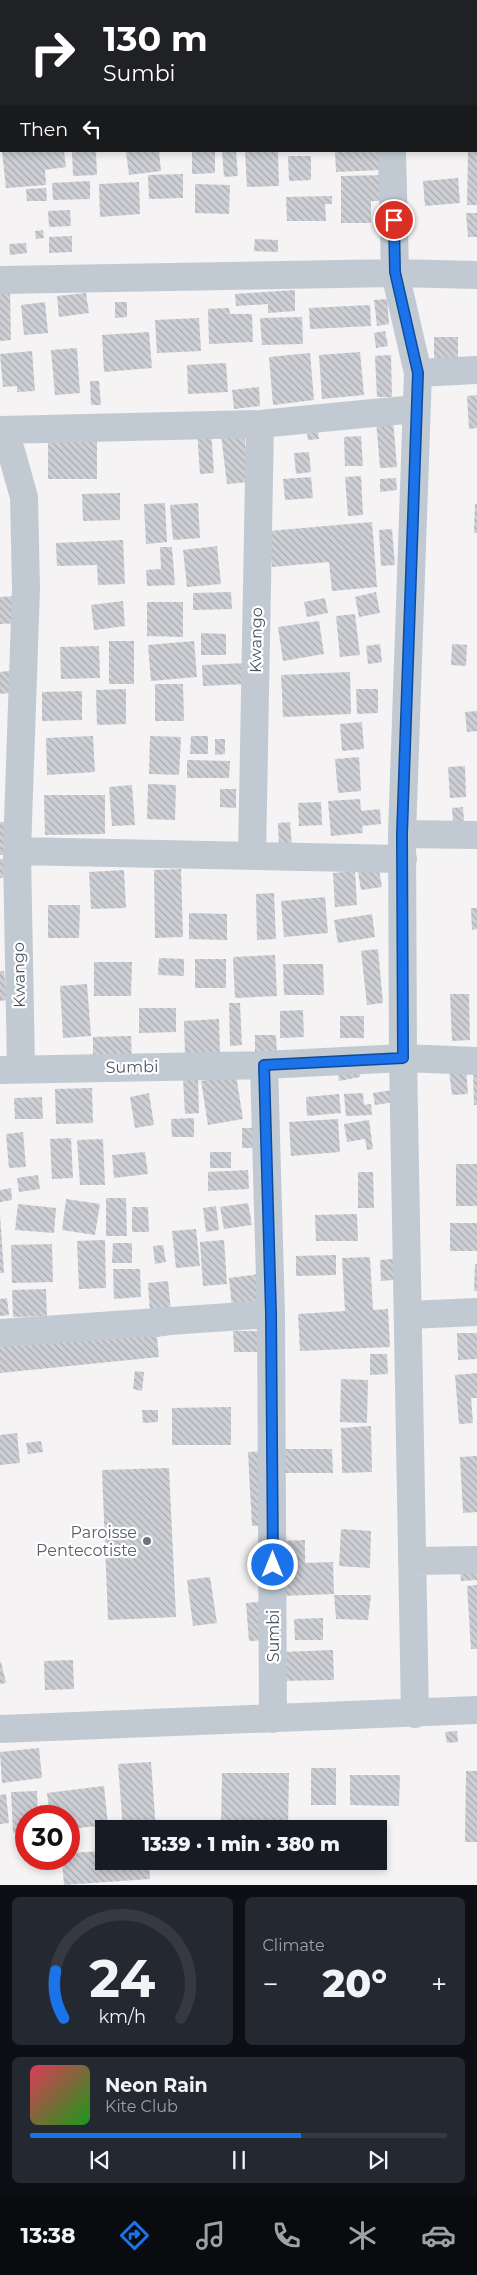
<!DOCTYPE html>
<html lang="en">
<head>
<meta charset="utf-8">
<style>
  :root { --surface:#171b24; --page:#242831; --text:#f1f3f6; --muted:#9ea1a6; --line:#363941; --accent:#1a73e8 }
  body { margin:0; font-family:Montserrat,sans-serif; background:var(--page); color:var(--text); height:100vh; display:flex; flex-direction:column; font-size:19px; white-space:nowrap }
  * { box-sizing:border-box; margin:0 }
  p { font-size:16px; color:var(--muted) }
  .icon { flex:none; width:28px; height:28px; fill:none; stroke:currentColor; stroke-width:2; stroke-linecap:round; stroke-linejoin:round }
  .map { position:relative; height:1885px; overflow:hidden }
  .side { display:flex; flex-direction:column; gap:12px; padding:12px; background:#0d0f14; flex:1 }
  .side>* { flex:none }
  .banner { position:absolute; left:0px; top:0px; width:478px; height:152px; box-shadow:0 2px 8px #0003; background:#202124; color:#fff; overflow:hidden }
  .speed { position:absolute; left:15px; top:1805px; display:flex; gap:10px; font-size:25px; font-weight:700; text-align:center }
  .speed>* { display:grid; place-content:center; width:65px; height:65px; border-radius:50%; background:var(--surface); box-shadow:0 2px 8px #0003; line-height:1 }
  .speed .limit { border:8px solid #d22; background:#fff; color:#111 }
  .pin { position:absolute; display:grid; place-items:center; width:42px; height:42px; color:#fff; margin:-21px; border:2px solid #fff; border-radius:50%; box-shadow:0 1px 5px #0007 }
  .me { position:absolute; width:55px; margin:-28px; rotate:0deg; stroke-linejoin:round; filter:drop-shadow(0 0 4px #0008) }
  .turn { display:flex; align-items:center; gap:18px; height:105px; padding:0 20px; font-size:22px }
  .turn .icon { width:65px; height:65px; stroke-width:2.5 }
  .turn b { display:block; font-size:35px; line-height:42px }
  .then { display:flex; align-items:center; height:48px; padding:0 20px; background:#0003; gap:10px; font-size:19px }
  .big { font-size:38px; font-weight:800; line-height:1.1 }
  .side .card { flex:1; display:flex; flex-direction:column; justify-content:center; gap:8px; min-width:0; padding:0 18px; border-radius:8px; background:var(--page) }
  .side .dial { align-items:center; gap:0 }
  .dial svg { height:130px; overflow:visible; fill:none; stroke:var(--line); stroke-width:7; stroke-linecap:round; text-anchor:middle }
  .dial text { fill:var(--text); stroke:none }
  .song { display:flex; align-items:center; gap:15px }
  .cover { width:60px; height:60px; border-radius:8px; background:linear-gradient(135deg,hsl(350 70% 55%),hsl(120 70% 35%)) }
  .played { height:5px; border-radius:2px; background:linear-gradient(90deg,var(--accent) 65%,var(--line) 65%) }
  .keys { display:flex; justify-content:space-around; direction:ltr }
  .heat { display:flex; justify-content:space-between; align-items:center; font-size:28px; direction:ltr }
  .side .tiles { flex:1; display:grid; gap:12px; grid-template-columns:1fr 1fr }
  .card:last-child { grid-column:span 2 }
  .trip { position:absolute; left:95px; top:1820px; width:292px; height:50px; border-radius:0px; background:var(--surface); box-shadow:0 2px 8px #0003; font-weight:800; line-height:50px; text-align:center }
  .menu { display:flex; height:80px; justify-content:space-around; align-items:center; background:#090b0e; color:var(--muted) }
  .menu .icon { width:35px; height:35px }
  .menu .current { color:var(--accent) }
  .menu b { font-size:22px; color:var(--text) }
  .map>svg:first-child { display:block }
  .building { fill:url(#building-back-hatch) }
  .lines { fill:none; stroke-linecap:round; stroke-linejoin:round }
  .minor { stroke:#c1cad2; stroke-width:28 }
  .route-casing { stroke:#114b97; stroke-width:12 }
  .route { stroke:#1a73e8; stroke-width:9 }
  .worship-dot { fill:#6b7280; stroke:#fff; stroke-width:2 }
  .labels { text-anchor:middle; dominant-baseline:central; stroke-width:4.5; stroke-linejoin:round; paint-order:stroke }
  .street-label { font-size:16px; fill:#4a5661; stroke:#fff }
  .worship-label { font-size:16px; fill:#5b616d; stroke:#fff; text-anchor:end }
</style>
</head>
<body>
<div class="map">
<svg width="477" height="1885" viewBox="0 0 477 1885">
  <defs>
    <pattern id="building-back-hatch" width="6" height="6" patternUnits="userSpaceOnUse" patternTransform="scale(1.25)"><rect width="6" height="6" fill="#cdcfd5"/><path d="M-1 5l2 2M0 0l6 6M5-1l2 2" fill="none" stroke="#a8abb0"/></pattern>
  </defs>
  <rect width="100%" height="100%" fill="#f5f3f3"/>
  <path class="building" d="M2,151H64L66,167L45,170L46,185L6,188Z
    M72,151H96L97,175L73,176Z
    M126,151H159L161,171L129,175Z
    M192,151H215V173L192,174Z
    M222,151H236L238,176L224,177Z
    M245,151H278L279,186L247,187Z
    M335,151H379L380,170L336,172Z
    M468,151H477V205H467Z
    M288,156H311V180L289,181Z
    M183,174V198L149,199L148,175Z
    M386,175V201H371V223H341V176Z
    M458,178L460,203L425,206L423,181Z
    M90,181V199L53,200L52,183Z
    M139,182L140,214L100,217L99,184Z
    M195,184L230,185L229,214L195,213Z
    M46,188L47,201H27L26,189Z
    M332,196V204H325L326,221H287L286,197Z
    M70,210L71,226L49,227L48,211Z
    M466,213H477V237H468Z
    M43,230L44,238L36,239L35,231Z
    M72,236V252L49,253V237Z
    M255,239L278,240V252L254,251Z
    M26,243L27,253L10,255L9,244Z
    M0,290H10L11,340L0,341Z
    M295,290V311L268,313V304L236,306L235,294Z
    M86,293L89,313L59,317L57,296Z
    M387,299L389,324L377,326L374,300Z
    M45,302L48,333L24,335L21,305Z
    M115,302H127V317L115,318Z
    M370,305L371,326L310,329L309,308Z
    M229,308L230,314H252L253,342L209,344L208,309Z
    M302,317L303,344L262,345L260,318Z
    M199,318L201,351L157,353L155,320Z
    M385,331L388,346L376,348L374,333Z
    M149,332L152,368L104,372L102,335Z
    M434,337H458V360H434Z
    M77,348L80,393L55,395L51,350Z
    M32,351L35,391L17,392V386L3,387L0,354Z
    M360,352L364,395L322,399L319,355Z
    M310,353L314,400L273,405L269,357Z
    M391,355L392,397H377L375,356Z
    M226,363L228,392L188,394L187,365Z
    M90,381H99L101,405H91Z
    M259,387L260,406L234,409L232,390Z
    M477,395V428L469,429L467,396Z
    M393,419L397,467L380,468L376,420Z
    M317,423L319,439L308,440L306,424Z
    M211,429L214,473L200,474L197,430Z
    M244,432L249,482L227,484L221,435Z
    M48,435H97V479H48Z
    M361,436L363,466H345L344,437Z
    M309,452L311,472L296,474L294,453Z
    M361,476L363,515L348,516L345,477Z
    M311,477L313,498L285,500L283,479Z
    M396,478L397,490L380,492V479Z
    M120,493V520L83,521L82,494Z
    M165,503L167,542L146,544L144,504Z
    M198,503L200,538L173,540L170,505Z
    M475,504H477V533H474Z
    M372,522L377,587L332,591L329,562L272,567L269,531Z
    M392,529L395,565L381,566L379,530Z
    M123,540L125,584L98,585L97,565L57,566L56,543Z
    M217,546L221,584L187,587L183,550Z
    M160,547H172L175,585L147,586L146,570L161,569Z
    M231,592L232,609L193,610V593Z
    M376,592L380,613L359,617L355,597Z
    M18,596L20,623L0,624V597Z
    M325,598L328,613L307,617L304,602Z
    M123,601L125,626L94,630L91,605Z
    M147,602H183V637L147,636Z
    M355,614L360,655L340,657L336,616Z
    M319,621L324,654L283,661L278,627Z
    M201,633L226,634V655H201Z
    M109,641H134V684H109Z
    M194,641L197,677L151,681L148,645Z
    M380,644L382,662L368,664L366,646Z
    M452,644L467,645L466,666L451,665Z
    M99,646L100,678L61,679L60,647Z
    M246,663L247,684L203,686L202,665Z
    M16,670L18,692L0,694V672Z
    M350,672L351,714L283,717L281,675Z
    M155,684H183L184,721H155Z
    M126,689V724L97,725L96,690Z
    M356,689H378V713L357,714Z
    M82,691V720L42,721V692Z
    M477,711V731L467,732L465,712Z
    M362,722L364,749L342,751L340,724Z
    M93,736L95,772L47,775L46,738Z
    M150,736L181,737L179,775L149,774Z
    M191,736H208V754H190Z
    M215,739H225V754L215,755Z
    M359,757L361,791L338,793L335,759Z
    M187,760L230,761L229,778H187Z
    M465,766L466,797L450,798L448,767Z
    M148,784L176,785L175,820L147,819Z
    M132,785L135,825L112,826L109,787Z
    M220,789H236V808L220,807Z
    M44,795H105V834L45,835Z
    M360,799L361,811L380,809L381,824L362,826L363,833L331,836L328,801Z
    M321,802L322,825L299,826L298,803Z
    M463,807L464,821L453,822L452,808Z
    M0,822H4L6,855H0Z
    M290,822L292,846L279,847L278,823Z
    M12,858L15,877L0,878V859Z
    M378,863L382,887L361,890L357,866Z
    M181,869L183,937L155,938L154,870Z
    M124,870L126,908L91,909L89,872Z
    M355,871L357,905L335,907L333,873Z
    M274,893L276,939L257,940L256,894Z
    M325,897L328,933L284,937L281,901Z
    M48,905H80L79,938H48Z
    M471,908H477V929L472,930Z
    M189,913L227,914V940L189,939Z
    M372,914L375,937L338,943L334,920Z
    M378,949L383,1003L367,1005L361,951Z
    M275,955L277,996L235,998L233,957Z
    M159,958L184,959V976L158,975Z
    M195,959H226V988H195Z
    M94,962H132L131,996H94Z
    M283,964H323L324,995H284Z
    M0,971H4L7,1000L0,1001Z
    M87,984L91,1036L63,1038L60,986Z
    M450,994H469L470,1040L452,1041Z
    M229,1003H240L242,1045L230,1046Z
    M139,1008H176V1032L139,1033Z
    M303,1010L304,1037L280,1038V1011Z
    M340,1016H364V1038H340Z
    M219,1019L220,1054L185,1056L184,1021Z
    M255,1035H276L277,1055H255Z
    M131,1036L132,1060L93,1061V1037Z
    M359,1065L360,1077L339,1081L337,1068Z
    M466,1069L468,1094L452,1095L449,1071Z
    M473,1071H477V1105H474Z
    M236,1075L243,1119L208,1125L201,1081Z
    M198,1077L199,1113L185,1114L183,1078Z
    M92,1088L93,1123L56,1124L55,1089Z
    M392,1090L394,1102L375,1105L373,1093Z
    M149,1093L154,1125L135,1128L130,1097Z
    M363,1093L364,1105L371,1104L372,1115L346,1116L344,1094Z
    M339,1094L341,1113L307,1116L306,1097Z
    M42,1097L43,1119H15L14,1098Z
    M194,1118V1137H172L171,1119Z
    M338,1119L340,1152L291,1156L289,1122Z
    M369,1120L373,1149L367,1150L365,1139L347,1142L344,1124Z
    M242,1128H256V1148H242Z
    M23,1132L26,1167L9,1168L6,1134Z
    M71,1138L73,1178L52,1179L50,1139Z
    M103,1139L105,1185H80L77,1140Z
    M145,1152L148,1174L114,1178L112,1155Z
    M210,1152H231V1168H210Z
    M456,1164H477V1206H456Z
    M248,1170L249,1189L208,1191V1172Z
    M358,1172H373L374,1208H358Z
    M38,1175L40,1189L19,1192L17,1178Z
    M11,1188L12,1200L0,1202V1190Z
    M106,1198H126L127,1236H106Z
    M66,1199L100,1204L95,1235L62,1230Z
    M248,1203L252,1225L224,1229L220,1207Z
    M18,1204L56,1208L54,1233L15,1230Z
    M216,1206L219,1230L206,1232L203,1208Z
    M132,1207H148L149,1232H132Z
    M0,1214L4,1273H0Z
    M357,1214L358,1241H316L315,1215Z
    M450,1223H477V1251H450Z
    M196,1229L200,1266L176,1268L172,1231Z
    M105,1240L106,1288L79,1289L77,1241Z
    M224,1240L227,1284L203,1286L200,1242Z
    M113,1243H132V1263H112Z
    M52,1244L53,1282L12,1283L11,1245Z
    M163,1245L166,1262L155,1264L153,1246Z
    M336,1255V1275L296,1276V1256Z
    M370,1257L373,1310L388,1309L390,1347L300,1351L298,1314L345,1311L342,1258Z
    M393,1259V1280L381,1281L380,1260Z
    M475,1264H477V1291H474Z
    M113,1269H140L141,1297L114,1299Z
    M260,1274L263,1303L232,1307L229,1278Z
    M168,1281L171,1312L150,1313L148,1283Z
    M46,1289L47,1316L13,1317L12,1290Z
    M7,1298L9,1315L0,1316V1299Z
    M233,1331H258L259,1352H234Z
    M183,1333L157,1337L159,1357L0,1373V1344Z
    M457,1333H477V1359L458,1360Z
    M370,1354H387L388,1374L370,1375Z
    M135,1371L144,1372L142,1391L133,1389Z
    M477,1373V1398H471L473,1423L459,1424L455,1375Z
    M341,1379L368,1380L367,1423L340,1422Z
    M231,1407V1445H172V1408Z
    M142,1410H158V1422L143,1423Z
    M371,1426L372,1472L342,1473L341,1428Z
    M17,1433L20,1463L0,1465V1435Z
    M41,1441L43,1452L28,1454L26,1443Z
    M280,1449H332L333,1473H280Z
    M265,1451L269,1525L252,1526L248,1452Z
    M477,1456V1512L463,1513L460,1457Z
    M169,1468L176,1617L108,1620L102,1470Z
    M341,1529L371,1531L370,1568L339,1566Z
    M305,1540V1563L333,1562L334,1594L281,1596L279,1541Z
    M477,1564V1580L461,1581L460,1565Z
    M210,1577L217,1623L193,1626L187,1580Z
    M477,1585V1649H471L467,1586Z
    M334,1595H371L368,1620L336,1619Z
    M265,1601L268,1640L249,1641L246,1603Z
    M323,1618V1640H295L294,1619Z
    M333,1650L334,1680L281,1681L280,1652Z
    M73,1660L74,1689L45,1690L44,1661Z
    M0,1662H1L6,1683L0,1684Z
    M457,1731L458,1742L447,1743L445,1732Z
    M39,1748L42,1778L2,1783L0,1752Z
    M151,1762L156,1829H123L118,1764Z
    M311,1768H336V1805H311Z
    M466,1771H477V1842H465Z
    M222,1773H289L288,1827L221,1826Z
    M350,1775H400L399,1806L350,1805Z
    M104,1786L108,1825L69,1829V1816H50L47,1793Z
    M37,1791L38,1816H26V1832L13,1833L11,1792Z
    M6,1794L9,1823L0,1824V1795Z
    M104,1851V1861H149L150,1879L64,1885L62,1859H69V1853Z"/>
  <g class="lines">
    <path class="minor" d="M379,0V1
      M476,118H477
      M0,134L1,133
      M392,151L395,273L418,373L402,834L403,1058L415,1714
      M0,280L395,273L477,275
      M418,373L477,370
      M0,430L260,424L415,409
      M0,438L11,451L24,497L26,589L17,851L21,1069
      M402,834L477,835
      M17,851L403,859
      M252,856L260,424
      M264,1065L271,1314L273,1719
      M0,1070L264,1065L403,1058L477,1061
      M409,1315L477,1312
      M0,1333L271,1314
      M412,1561L477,1560
      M0,1729L477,1710"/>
  </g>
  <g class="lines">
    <defs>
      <path id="route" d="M273,1565L271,1314L264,1065L403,1058L402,834L418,373L395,272L394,220"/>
    </defs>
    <use href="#route" class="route-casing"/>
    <use href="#route" class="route"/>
  </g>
  <circle class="worship-dot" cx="147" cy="1541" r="5"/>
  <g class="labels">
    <g class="street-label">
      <text transform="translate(256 640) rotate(-89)">Kwango</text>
      <text transform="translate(19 975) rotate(-91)">Kwango</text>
      <text transform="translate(132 1067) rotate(-1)">Sumbi</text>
      <text transform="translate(273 1636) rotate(-90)">Sumbi</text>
    </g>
    <g class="worship-label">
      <text x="137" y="1532">Paroisse<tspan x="137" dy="18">Pentecotiste</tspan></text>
    </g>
  </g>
</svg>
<div class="speed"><div class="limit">30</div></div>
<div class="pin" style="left:394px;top:220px;background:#d93025"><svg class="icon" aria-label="arrive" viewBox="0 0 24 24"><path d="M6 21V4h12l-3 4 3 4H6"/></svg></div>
<svg class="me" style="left:273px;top:1565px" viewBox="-20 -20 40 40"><circle r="17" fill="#1a73e8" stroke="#fff" stroke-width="3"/><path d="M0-11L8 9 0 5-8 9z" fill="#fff"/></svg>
<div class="trip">13:39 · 1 min · 380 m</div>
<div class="banner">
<div class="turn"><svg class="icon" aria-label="right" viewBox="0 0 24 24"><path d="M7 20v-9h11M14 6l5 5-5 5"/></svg><div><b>130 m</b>Sumbi</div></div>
<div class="then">Then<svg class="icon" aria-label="left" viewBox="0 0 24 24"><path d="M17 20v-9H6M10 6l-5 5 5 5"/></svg></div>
</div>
</div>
<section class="side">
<div class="tiles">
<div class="card dial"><svg viewBox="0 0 100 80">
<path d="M14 69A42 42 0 1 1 86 69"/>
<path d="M14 69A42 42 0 0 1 9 40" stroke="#1a73e8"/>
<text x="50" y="56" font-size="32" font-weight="700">24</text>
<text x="50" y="72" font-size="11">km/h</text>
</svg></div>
<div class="card"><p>Climate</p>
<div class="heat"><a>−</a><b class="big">20°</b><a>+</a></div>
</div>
<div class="card">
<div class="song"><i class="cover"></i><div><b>Neon Rain</b><p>Kite Club</p></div></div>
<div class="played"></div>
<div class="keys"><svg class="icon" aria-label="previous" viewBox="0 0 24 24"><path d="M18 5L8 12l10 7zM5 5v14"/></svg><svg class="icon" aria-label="pause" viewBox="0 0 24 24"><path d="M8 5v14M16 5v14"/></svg><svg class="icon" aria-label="next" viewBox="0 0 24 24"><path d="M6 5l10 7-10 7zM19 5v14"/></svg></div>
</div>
</div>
</section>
<nav class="menu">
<b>13:38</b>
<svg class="icon current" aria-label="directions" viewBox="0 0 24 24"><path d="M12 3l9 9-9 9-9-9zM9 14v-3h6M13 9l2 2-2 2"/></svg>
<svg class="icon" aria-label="music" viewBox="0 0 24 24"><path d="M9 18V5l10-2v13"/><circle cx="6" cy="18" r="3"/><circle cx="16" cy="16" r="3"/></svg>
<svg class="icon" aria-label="phone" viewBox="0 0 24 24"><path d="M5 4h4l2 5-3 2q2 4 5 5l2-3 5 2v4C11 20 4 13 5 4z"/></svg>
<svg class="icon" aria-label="climate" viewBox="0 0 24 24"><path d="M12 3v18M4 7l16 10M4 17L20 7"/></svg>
<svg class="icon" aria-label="car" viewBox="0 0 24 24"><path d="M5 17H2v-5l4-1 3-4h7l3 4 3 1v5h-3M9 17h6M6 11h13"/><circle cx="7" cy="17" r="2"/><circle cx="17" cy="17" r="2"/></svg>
</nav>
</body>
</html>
